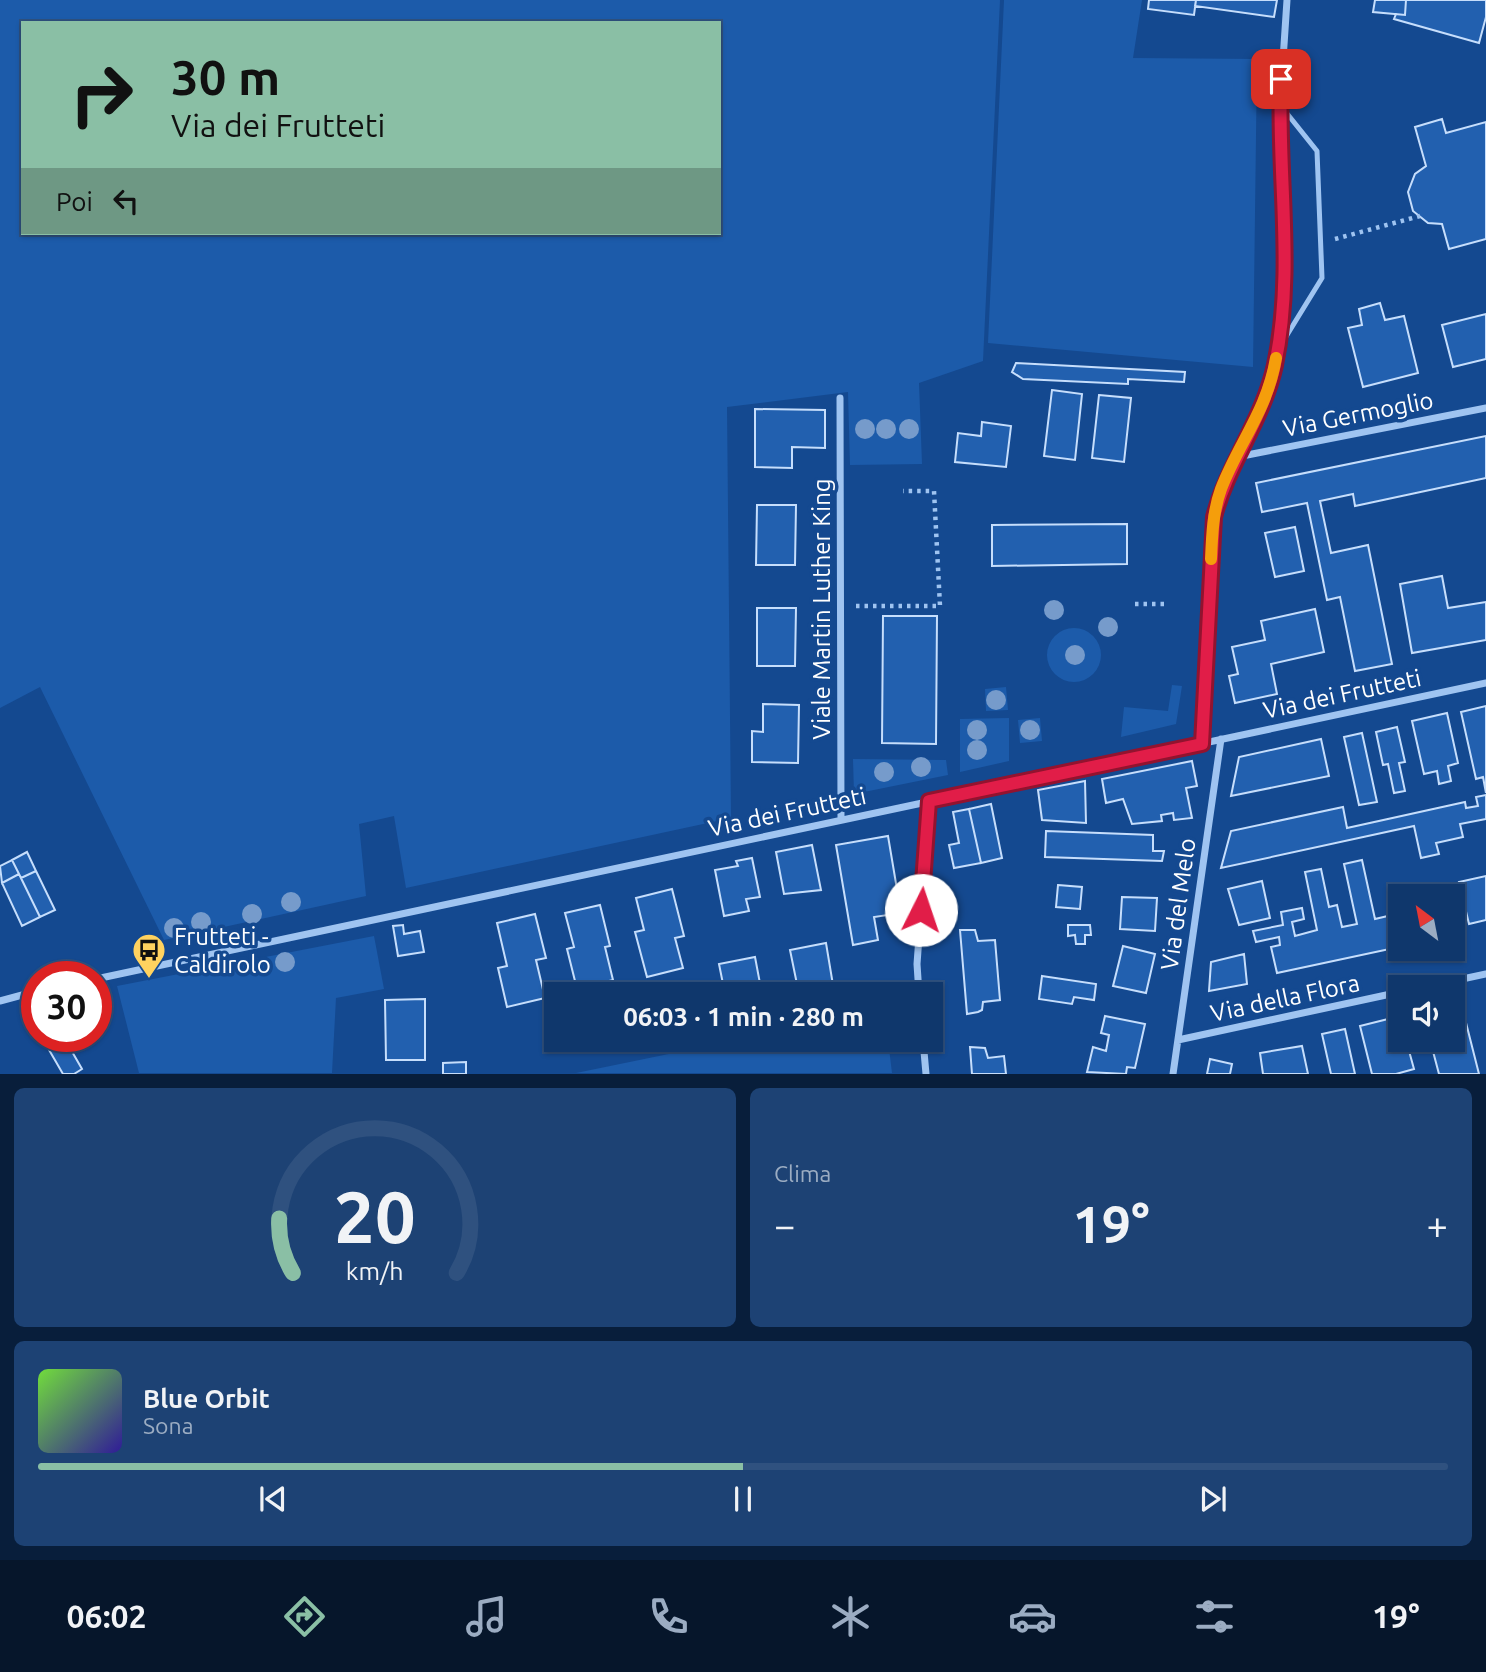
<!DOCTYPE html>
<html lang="it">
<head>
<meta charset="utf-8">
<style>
  :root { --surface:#0f376c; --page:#1d4274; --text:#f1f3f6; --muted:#9bacc2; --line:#2f517f; --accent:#8abfa5 }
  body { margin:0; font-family:Ubuntu,sans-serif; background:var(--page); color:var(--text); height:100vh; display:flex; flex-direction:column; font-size:26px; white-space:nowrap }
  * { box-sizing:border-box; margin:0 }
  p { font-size:23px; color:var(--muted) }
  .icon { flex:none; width:38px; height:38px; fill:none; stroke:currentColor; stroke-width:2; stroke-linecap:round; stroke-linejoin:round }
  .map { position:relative; height:1074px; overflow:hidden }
  .panel { display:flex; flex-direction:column; gap:14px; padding:14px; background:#081e3b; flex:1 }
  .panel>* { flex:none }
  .hud { position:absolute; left:21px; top:21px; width:700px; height:214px; border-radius:0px; box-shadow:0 2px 5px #0004,0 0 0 2px var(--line); background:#8abfa5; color:#111; overflow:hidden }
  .needle { width:46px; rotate:328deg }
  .controls { position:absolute; left:1388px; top:884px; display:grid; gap:14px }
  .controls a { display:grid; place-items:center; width:77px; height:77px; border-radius:0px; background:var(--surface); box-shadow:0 2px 5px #0004,0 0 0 2px var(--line); font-size:35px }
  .speed { position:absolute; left:21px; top:961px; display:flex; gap:14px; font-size:35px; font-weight:700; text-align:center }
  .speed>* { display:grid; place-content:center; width:91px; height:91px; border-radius:50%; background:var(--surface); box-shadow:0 2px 5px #0004,0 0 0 2px var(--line); line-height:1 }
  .speed .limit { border:10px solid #d22; background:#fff; color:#111 }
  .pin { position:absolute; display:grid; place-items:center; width:60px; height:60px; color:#fff; margin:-30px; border-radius:14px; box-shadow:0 4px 10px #0006 }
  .me { position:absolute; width:77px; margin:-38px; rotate:4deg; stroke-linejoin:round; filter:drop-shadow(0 0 5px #0008) }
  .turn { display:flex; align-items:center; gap:24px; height:147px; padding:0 35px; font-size:32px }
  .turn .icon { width:91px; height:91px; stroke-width:2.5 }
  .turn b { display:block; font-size:49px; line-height:60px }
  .then { display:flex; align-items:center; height:66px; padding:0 35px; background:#0003; gap:14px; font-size:26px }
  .big { font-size:52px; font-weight:700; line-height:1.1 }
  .panel .card { flex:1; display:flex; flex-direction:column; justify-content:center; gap:10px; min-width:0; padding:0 24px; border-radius:10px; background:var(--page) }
  .panel .dial { align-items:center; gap:0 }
  .dial svg { height:182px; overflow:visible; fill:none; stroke:var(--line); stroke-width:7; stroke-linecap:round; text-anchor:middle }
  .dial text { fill:var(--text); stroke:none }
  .song { display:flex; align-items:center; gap:21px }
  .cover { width:84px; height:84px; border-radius:10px; background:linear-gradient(135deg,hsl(100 70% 55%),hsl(250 70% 35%)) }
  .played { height:7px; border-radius:4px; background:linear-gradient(90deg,var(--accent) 50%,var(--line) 50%) }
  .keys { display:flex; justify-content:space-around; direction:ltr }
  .heat { display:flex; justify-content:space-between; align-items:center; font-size:38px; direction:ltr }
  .panel .tiles { flex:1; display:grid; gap:14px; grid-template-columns:1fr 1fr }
  .card:last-child { grid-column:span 2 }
  .trip { position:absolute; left:544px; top:982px; width:399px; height:70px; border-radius:0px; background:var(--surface); box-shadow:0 2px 5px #0004,0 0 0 2px var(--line); font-weight:700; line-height:70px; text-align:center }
  .dock { display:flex; height:112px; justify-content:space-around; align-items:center; background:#06162b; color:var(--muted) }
  .dock .icon { width:49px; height:49px }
  .dock .current { color:var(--accent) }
  .dock b { font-size:32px; color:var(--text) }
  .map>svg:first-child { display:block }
  .green { fill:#1c5baa; fill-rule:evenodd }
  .building { fill:#2260af; stroke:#c6defc; stroke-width:2 }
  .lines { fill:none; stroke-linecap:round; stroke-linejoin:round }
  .path { stroke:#9fc4f1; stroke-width:4.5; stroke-dasharray:3.5 5; stroke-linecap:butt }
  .lane { stroke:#9fc4f1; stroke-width:5 }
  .street { stroke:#9fc4f1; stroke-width:7 }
  .tree { fill:#769bcb }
  .route-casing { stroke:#92132f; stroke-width:18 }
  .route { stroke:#e11d48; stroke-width:12 }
  .slow { stroke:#f59e0b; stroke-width:12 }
  .labels { text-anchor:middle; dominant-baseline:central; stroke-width:7; stroke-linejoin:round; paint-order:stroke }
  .street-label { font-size:24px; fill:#fff; stroke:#144990 }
  .poi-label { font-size:24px; fill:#fff; stroke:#144990; text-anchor:start }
</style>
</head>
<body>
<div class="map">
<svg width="1486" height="1074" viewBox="0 0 1486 1074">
  <rect width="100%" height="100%" fill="#144990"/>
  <path class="green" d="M0,0H1000L983,361L919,383L922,464L850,465L848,392L727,407L731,818L406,888L394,816L359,824L366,896L164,940L40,687L0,708ZM23,23H719V233H23Z
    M1004,0H1142L1133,58L1257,59L1253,367L988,343Z
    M1047 655a27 27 0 1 1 54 0a27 27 0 1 1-54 0Z
    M1172,685L1182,686L1176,724L1121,737L1124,707L1168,711Z
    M1006,687L1008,710L986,711L985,689Z
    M1009,718V761L960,772V719Z
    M1040,718L1042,741L1020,743L1018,720Z
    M853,759L946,760L948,775L854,794Z
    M374,936L384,989L336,998L332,1073H139L117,986Z
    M737,1040H888L892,1073H576Z"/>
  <path class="building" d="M1149,0H1196L1194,15L1148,9Z
    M1196,0H1277L1274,17L1195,6Z
    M1375,0H1406L1405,15L1373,12Z
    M1406,0H1486V17L1479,43L1394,19L1396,14L1405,15Z
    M1442,119L1446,133L1486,122V239L1449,249L1442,224L1428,223L1413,211L1408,192L1415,174L1426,166L1415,127Z
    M1380,303L1385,320L1404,316L1418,373L1363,387L1348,328L1362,325L1359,309Z
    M1486,314V359L1453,367L1442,325Z
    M1016,363L1185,372L1184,382L1128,379V384L1023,379L1012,372Z
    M1052,390L1082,394L1075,460L1044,456Z
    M1099,395L1131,398L1124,462L1092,458Z
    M755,409L825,410V448L792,447V468L755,467Z
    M982,422L1011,426L1006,467L955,462L958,433L981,436Z
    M1486,436V478L1355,506L1353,494L1320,501L1331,553L1368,545L1392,664L1355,671L1340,597L1327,600L1307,503L1262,512L1256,483Z
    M757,505H796L795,565H756Z
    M1127,524V564L992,566V525Z
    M1295,527L1304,571L1275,577L1265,533Z
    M1442,576L1448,608L1486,602V640L1412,653L1400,584Z
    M757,608H796L795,666H757Z
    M1315,609L1324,652L1271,664L1277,694L1235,703L1229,676L1238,674L1232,647L1265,640L1261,621Z
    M883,616H937L936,744L882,743Z
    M763,704L799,705L798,763L752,762V731L763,732Z
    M1486,706V793L1483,777L1476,779L1461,712Z
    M1447,713L1458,763L1448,766L1451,781L1439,784L1437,771L1424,774L1412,721Z
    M1397,727L1405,762L1399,763L1405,791L1394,793L1388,764L1383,765L1376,732Z
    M1362,733L1377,802L1359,805L1344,737Z
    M1321,739L1329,776L1231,796L1239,757Z
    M1192,761L1197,786L1186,788L1192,818L1174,820L1173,813L1161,815L1162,821L1132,824L1123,799L1106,803L1102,779Z
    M1085,781L1086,823L1042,820L1038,790Z
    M1486,795V819L1460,824L1463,837L1436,843L1439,854L1421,858L1414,826L1221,868L1231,831L1343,807L1347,828L1465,802L1466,808L1478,806L1476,797Z
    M991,804L1002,858L981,863L969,809Z
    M969,809L981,863L954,868L949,845L959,843L953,812Z
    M1046,831L1153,835V851H1164L1162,861L1045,857Z
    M888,836L901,913L874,917L878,940L853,945L836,845Z
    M812,845L821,890L784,894L776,852Z
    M27,852L36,871L21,878L12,860Z
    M752,858L760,897L746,899L749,911L724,916L715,870L738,866L736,861Z
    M12,860L19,874L2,883L0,866Z
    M1362,860L1375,919L1392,915L1399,947L1277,973L1271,947L1280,945L1279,937L1256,942L1253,931L1283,925L1281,912L1302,908L1304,919L1292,922L1295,936L1317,930L1305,872L1321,869L1329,907L1337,905L1342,927L1357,924L1344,864Z
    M36,871L55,910L40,917L21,878Z
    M19,874L40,917L22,926L2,883Z
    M1486,876V920L1469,924L1459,882Z
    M1262,881L1270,918L1239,925L1228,889Z
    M1058,885L1082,887L1080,909L1056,907Z
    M1435,885L1437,896H1403L1402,891Z
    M672,889L684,936L675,938L683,968L647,977L635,932L644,930L636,898Z
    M1122,897L1157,898L1155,931L1120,929Z
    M600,905L610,946L605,947L613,980L577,989L567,949L574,947L565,913Z
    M535,914L546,958L536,960L545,998L507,1007L498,968L507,966L497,923Z
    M403,925L404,934L420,931L424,952L398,956L393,926Z
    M1068,925H1090L1091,935H1085V944H1076L1075,935L1068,936Z
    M960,930H975L978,941L995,940L1000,1000L983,1002L982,1010L978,1012L967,1014Z
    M826,943L834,991L830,994H799L790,950Z
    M1123,946L1155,954L1146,993L1113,986Z
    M1244,954L1247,984L1209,991L1211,962Z
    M755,957L762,994H725L719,964Z
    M1042,976L1096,984L1094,1000L1074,997L1072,1004L1039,999Z
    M425,999V1060H386L385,1000Z
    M98,1002L108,1024L96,1029V1003Z
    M1461,1003L1479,1074H1439L1430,1040H1452V1006Z
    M1105,1016L1145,1024L1135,1068L1127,1067L1126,1074L1087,1072L1093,1047L1106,1051L1109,1035L1101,1033Z
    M1400,1016V1040H1406L1414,1069L1396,1074H1372L1360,1026Z
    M1345,1029L1355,1074H1331L1322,1034Z
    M41,1036H63L82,1069L74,1074H63Z
    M1302,1046L1308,1074H1263L1260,1053Z
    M970,1047L985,1048L988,1058L1004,1056L1006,1074H972Z
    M1210,1059L1232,1064L1230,1074H1207Z
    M466,1062V1074H443V1063Z"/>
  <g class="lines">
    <path class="path" d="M1335,239L1420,216
      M1135,604H1166
      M856,606H940L934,491H903"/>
    <path class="lane" d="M1279,348L1322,278L1317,151L1281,106"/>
    <path class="street" d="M840,398L841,820
      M1237,457L1486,408
      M1202,744L1214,517L1221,489L1266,398L1282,328L1287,275L1280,105L1287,0
      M96,979L1486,683
      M1425,987L1486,974
      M919,994L917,964L929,801
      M0,1001L37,991
      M923,1040L926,1074
      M1178,1040L1400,992
      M1173,1074L1221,739"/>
  </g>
  <g class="tree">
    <circle cx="865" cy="429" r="10"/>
    <circle cx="886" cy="429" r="10"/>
    <circle cx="909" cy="429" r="10"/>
    <circle cx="1054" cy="610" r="10"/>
    <circle cx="1108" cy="627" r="10"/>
    <circle cx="1075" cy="655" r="10"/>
    <circle cx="996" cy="700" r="10"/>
    <circle cx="977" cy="730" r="10"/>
    <circle cx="1030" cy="730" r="10"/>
    <circle cx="977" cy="750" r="10"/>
    <circle cx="921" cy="767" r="10"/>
    <circle cx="884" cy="772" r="10"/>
    <circle cx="291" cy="902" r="10"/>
    <circle cx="252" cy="914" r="10"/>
    <circle cx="201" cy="922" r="10"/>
    <circle cx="174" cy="928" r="10"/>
    <circle cx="285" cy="962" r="10"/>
  </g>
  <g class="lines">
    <defs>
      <path id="route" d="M921,910L929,801L1202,744L1214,517C1228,463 1263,420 1275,365C1295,269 1277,175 1281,79"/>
    </defs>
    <use href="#route" class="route-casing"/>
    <use href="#route" class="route"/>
    <path class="slow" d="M1211,559C1212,535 1213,511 1221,489C1239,442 1267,411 1276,358"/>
  </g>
  <defs>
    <symbol id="bus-pin" viewBox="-11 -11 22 30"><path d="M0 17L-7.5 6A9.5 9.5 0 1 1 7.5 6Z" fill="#ffd25f" stroke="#144990"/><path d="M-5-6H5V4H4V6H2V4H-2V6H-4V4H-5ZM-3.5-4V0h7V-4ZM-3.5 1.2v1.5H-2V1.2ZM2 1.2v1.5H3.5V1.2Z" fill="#111"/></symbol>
  </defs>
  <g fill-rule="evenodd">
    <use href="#bus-pin" x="130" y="931" width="38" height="52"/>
  </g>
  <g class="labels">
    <g class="street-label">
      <text transform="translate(1358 414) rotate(-11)">Via Germoglio</text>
      <text transform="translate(821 609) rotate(-90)">Viale Martin Luther King</text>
      <text transform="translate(1342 694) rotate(-12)">Via dei Frutteti</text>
      <text transform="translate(787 812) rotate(-12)">Via dei Frutteti</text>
      <text transform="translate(1178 904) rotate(-82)">Via del Melo</text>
      <text transform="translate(1285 998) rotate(-12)">Via della Flora</text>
    </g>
    <g class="poi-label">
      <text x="174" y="936">Frutteti -<tspan x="174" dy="28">Caldirolo</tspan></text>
    </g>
  </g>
</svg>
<div class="controls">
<a><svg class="needle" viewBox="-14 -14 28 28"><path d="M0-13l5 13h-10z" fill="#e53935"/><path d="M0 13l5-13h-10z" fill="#9bacc2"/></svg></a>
<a><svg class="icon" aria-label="sound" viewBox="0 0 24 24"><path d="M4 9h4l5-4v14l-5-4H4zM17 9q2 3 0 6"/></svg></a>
</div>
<div class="speed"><div class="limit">30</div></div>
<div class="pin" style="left:1281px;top:79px;background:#d93025"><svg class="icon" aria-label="arrive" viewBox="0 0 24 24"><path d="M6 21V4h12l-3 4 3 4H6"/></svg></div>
<svg class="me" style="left:921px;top:910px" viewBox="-20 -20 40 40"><circle r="19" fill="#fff"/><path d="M0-13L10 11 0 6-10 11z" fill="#e11d48"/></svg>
<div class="trip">06:03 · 1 min · 280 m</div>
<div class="hud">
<div class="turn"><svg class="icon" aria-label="right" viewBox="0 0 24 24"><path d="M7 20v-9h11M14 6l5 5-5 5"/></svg><div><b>30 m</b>Via dei Frutteti</div></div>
<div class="then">Poi<svg class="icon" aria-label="left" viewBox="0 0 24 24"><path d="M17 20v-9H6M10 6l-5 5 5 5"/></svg></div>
</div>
</div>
<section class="panel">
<div class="tiles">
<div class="card dial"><svg viewBox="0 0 100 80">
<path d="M14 69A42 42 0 1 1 86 69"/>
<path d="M14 69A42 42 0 0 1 8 45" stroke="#8abfa5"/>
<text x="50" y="56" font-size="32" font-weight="700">20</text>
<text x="50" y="72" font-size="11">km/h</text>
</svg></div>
<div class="card"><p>Clima</p>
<div class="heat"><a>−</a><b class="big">19°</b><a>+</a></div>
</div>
<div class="card">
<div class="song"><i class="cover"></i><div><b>Blue Orbit</b><p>Sona</p></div></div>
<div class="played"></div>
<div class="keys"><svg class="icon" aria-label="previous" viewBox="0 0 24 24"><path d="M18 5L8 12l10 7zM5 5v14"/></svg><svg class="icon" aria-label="pause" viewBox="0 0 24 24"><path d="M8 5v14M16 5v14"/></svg><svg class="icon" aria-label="next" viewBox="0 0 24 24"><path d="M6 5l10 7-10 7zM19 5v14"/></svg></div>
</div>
</div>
</section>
<nav class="dock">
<b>06:02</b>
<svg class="icon current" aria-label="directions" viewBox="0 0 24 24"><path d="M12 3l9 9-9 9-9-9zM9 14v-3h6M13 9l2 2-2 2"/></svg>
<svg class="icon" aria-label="music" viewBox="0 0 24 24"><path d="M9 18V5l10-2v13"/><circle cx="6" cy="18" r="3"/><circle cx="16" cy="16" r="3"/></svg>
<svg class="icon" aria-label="phone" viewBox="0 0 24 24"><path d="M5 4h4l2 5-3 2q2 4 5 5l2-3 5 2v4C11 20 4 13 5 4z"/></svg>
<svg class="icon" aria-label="climate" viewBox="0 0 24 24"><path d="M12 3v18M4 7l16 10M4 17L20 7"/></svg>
<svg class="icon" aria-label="car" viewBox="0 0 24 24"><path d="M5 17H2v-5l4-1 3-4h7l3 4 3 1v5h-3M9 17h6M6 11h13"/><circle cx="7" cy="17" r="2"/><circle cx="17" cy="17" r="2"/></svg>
<svg class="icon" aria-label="filters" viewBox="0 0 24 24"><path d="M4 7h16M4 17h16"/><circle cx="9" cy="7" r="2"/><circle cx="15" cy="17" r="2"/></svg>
<b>19°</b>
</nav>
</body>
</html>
